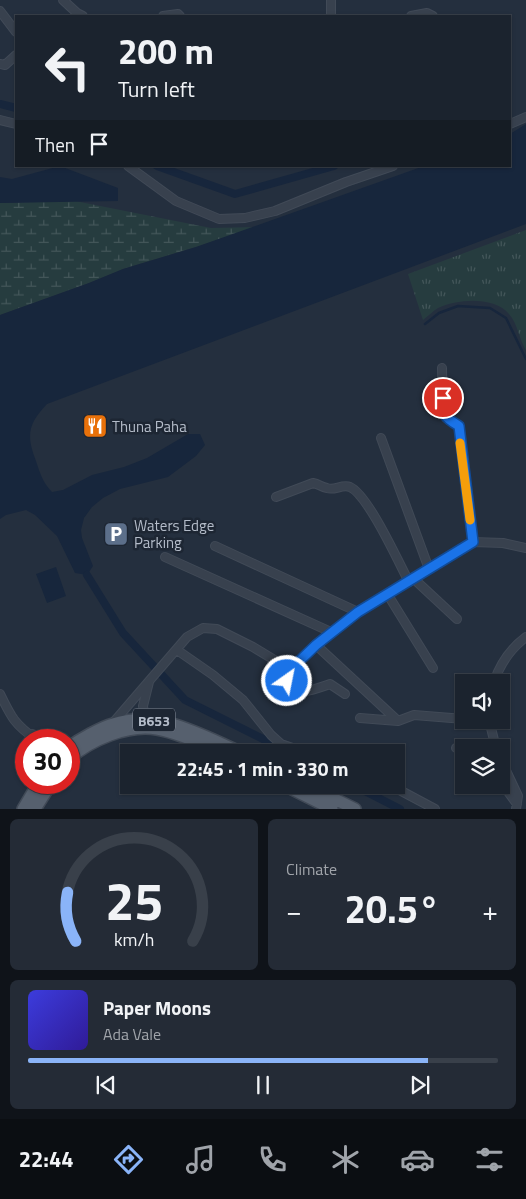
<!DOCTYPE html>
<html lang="en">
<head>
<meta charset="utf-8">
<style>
  :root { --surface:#1b232e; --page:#242b36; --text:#f1f3f6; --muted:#a0a4aa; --line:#39404a; --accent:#8ab4f8 }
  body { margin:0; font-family:"Titillium Web",sans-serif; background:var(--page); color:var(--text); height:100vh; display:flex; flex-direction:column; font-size:19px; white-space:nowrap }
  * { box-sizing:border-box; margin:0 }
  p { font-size:16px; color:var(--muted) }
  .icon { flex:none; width:28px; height:28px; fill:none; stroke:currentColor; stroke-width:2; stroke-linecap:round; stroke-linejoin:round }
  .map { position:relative; height:809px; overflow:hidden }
  .sheet { display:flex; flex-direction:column; gap:10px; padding:10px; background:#0f1319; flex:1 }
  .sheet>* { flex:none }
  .banner { position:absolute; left:15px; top:15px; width:496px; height:152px; border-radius:0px; box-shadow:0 1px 4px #0004,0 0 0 1px var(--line); background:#1b232e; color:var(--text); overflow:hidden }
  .buttons { position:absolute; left:455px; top:674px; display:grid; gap:10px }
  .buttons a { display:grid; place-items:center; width:55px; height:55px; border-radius:0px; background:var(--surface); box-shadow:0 1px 4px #0004,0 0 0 1px var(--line); font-size:25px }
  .speed { position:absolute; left:15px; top:729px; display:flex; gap:10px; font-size:25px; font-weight:700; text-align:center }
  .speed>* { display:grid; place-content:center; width:65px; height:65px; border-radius:50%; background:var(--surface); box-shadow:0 1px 4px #0004,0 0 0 1px var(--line); line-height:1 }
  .speed .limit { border:8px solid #d22; background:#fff; color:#111 }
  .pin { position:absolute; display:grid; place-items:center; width:42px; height:42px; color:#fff; margin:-21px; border:2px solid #fff; border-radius:50%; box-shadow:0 1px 5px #0007 }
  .me { position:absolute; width:55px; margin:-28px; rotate:33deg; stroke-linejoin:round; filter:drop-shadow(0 0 4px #0008) }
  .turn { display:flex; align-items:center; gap:18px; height:105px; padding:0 20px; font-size:22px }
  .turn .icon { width:65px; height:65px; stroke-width:2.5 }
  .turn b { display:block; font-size:35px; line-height:42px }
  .then { display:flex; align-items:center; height:48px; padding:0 20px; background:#0003; gap:10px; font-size:19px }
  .big { font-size:38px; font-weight:700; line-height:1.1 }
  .sheet .widget { flex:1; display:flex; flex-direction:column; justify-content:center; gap:8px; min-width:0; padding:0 18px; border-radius:8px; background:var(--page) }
  .sheet .dial { align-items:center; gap:0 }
  .dial svg { height:130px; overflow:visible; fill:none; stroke:var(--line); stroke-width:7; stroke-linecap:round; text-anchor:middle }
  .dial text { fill:var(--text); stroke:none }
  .song { display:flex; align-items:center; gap:15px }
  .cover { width:60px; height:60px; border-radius:8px; background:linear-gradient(135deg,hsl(240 70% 55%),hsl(250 70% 35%)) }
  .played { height:5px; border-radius:2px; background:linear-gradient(90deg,var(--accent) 85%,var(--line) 85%) }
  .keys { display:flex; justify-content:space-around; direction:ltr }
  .heat { display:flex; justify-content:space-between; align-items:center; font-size:28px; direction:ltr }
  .sheet .tiles { flex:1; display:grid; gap:10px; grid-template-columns:1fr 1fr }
  .widget:last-child { grid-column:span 2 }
  .trip { position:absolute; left:120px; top:744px; width:285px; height:50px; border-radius:0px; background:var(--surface); box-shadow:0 1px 4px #0004,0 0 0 1px var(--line); font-weight:700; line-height:50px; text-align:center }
  .dock { display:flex; height:80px; justify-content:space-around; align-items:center; background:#0b0e12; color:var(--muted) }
  .dock .icon { width:35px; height:35px }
  .dock .active { color:var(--accent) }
  .dock b { font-size:22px; color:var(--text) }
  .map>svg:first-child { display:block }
  .grass { fill:url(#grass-tufts) }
  .wetland { fill:url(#wetland-marsh) }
  .water { fill:#17263c }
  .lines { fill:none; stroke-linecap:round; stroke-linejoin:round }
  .stream { stroke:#17263c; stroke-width:2.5 }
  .canal { stroke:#17263c; stroke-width:8 }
  .minor-casing { stroke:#414a57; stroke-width:10 }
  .primary-casing { stroke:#414a57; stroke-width:14 }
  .minor { stroke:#38414e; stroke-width:8 }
  .primary { stroke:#56606e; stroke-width:11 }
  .route-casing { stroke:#114b97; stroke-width:12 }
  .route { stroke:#1a73e8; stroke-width:9 }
  .slow { stroke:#f59e0b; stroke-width:9 }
  .labels { text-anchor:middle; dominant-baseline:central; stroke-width:5; stroke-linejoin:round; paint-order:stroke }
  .shield { fill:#1d2633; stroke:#878f9c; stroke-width:1 }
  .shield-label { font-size:14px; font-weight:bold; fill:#b4bcc9 }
  .poi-label { font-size:15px; fill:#b4bcc9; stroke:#1d2633; text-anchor:start }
</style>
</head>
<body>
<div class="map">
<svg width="526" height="809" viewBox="0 0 526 809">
  <defs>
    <pattern id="grass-tufts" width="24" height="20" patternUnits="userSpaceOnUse" patternTransform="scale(1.25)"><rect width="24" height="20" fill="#263c3f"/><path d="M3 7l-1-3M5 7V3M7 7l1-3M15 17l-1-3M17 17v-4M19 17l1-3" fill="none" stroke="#435659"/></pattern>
    <pattern id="wetland-marsh" width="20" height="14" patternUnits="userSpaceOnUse" patternTransform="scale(1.25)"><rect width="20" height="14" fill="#263c3f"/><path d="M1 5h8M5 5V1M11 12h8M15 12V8" fill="none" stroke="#435659"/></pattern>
  </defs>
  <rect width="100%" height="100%" fill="#242f3e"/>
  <path class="grass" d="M526,230V350C519,339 518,324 509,314C494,296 457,299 438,308C433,311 428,316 423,320L408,274Z"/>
  <path class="wetland" d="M75,201L211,228L256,227L196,247L123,269L89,283L0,315V203Z"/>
  <path class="water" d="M526,124V224L47,404C28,424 26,435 36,461C40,473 43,483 52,492L63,490L92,475L124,467L147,458L188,434H200L205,445L196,456L168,477L120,489L103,498L92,507L84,518L81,530L82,538L93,566L87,575L75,573L57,536L35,515L26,510L6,515L0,519V315L89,283L123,269L196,247L424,166H510V134Z
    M60,166L118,188V201L0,203V177L12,179Z
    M56,567L66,596L47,603L36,574Z"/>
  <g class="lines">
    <path class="stream" d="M425,324L439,313L458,306L490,308L506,318L526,359"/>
    <path class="canal" d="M0,104L16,108
      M157,166L235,194L334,166
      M87,575L123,633L185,700L289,752
      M353,785L400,809"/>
    <defs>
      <path id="minor" d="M63,0L77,13L83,16
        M0,11L16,32
        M163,16L178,14L180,16
        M331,16V0
        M411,16L427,13L433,16
        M0,64L5,65L16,55
        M0,120L16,124
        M510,124L526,117
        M128,166L176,201L219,219L245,218L275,211L346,182L393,166
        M442,368L443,413L446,418L459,426L473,542
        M381,438L429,569
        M276,497L313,483C319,484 321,487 327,488C334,491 342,484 350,487C368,495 398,561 409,582
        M215,546L358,612
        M165,557L331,632
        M414,579L457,619
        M388,595L433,668
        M316,645L398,721L414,715L464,719
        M177,650L213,675L243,700L271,735L281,744L304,752
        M494,682C500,664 510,649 526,637
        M0,694C11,717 15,725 37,740
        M345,694L330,684C309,691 305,696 287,681L291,670L316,645L358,612L473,542L503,543L526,548
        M360,718L398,721
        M145,720L143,706L149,682
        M478,720L489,721
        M489,720L496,748
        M112,724L187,637L203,628L217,629L253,647L291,670
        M32,734L49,740
        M456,748L464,749
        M501,760L518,796L516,809
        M501,782L517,804
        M390,785L435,809"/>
      <path id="primary" d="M69,747C79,740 101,727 113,724C159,710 199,734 240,752
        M69,759C90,740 128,724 157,729C179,733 198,743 218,752
        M284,785L332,809
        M306,785L355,809
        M23,809L39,782
        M35,809L52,782"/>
    </defs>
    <use href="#minor" class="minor-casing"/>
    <use href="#primary" class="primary-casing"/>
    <use href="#minor" class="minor"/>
    <use href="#primary" class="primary"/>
  </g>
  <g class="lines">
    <defs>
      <path id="route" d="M287,681L290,670L316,645L358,612L473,542L459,426C444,417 443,416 443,398"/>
    </defs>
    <use href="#route" class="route-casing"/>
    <use href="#route" class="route"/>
    <path class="slow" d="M460,443L470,520"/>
  </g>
  <defs>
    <symbol id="restaurant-square" viewBox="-11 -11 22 22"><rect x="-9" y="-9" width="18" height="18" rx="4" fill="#e8710a" stroke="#1d2633"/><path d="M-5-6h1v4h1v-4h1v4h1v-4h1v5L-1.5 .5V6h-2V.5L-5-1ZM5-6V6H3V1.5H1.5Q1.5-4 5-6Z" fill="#fff"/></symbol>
    <symbol id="parking-square" viewBox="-11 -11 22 22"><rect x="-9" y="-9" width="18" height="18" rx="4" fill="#5c6f8a" stroke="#1d2633"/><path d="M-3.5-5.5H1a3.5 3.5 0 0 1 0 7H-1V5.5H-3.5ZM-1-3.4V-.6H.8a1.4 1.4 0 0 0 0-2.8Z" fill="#fff"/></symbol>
  </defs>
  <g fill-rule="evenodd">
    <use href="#restaurant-square" x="81" y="412" width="28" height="28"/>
    <use href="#parking-square" x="102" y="520" width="28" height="28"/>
  </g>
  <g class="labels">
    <rect class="shield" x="133" y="708.5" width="42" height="23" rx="4"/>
    <g class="shield-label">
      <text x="154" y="720">B653</text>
    </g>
    <g class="poi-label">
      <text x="112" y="426">Thuna Paha</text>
      <text x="134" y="525">Waters Edge<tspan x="134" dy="17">Parking</tspan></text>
    </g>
  </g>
</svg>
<div class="buttons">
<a><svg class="icon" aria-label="sound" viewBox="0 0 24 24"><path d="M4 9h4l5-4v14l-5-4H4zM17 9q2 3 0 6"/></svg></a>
<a><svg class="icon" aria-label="layers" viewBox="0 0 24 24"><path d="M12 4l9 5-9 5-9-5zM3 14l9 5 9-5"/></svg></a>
</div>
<div class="speed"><div class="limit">30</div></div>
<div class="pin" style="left:443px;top:398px;background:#d93025"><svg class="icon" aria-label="arrive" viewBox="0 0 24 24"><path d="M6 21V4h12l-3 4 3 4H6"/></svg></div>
<svg class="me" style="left:287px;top:681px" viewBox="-20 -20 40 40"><circle r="17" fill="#1a73e8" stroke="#fff" stroke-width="3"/><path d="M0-11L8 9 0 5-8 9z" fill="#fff"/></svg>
<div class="trip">22:45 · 1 min · 330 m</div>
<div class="banner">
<div class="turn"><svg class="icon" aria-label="left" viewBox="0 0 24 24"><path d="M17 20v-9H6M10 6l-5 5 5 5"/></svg><div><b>200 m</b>Turn left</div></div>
<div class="then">Then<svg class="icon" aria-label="arrive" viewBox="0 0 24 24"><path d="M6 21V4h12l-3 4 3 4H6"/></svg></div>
</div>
</div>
<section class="sheet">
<div class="tiles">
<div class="widget dial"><svg viewBox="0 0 100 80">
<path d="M14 69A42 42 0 1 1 86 69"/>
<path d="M14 69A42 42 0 0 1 9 39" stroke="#8ab4f8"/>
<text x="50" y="56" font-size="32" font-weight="700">25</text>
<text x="50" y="72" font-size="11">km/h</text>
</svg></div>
<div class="widget"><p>Climate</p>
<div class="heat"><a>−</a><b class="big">20.5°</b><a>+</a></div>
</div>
<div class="widget">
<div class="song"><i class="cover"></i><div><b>Paper Moons</b><p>Ada Vale</p></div></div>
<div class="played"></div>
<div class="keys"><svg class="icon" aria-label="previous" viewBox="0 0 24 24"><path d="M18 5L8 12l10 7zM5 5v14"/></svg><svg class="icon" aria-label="pause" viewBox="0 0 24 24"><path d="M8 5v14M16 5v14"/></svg><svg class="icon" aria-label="next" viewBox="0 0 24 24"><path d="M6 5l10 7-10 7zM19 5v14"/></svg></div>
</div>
</div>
</section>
<nav class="dock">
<b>22:44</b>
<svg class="icon active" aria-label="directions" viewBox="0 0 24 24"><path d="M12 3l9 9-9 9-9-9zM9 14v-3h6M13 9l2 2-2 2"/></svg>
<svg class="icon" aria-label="music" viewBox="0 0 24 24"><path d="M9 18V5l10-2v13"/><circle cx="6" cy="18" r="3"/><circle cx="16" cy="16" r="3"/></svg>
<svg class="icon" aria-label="phone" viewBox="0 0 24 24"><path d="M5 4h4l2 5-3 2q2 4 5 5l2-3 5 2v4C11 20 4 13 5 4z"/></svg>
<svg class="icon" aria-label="climate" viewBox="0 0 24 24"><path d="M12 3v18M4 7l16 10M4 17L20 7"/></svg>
<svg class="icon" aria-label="car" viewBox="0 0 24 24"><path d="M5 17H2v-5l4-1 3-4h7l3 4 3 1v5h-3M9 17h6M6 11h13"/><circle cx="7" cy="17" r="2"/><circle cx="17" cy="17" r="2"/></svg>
<svg class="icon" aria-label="filters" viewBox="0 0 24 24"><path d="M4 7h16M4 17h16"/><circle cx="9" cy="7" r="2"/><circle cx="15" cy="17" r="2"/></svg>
</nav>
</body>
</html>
